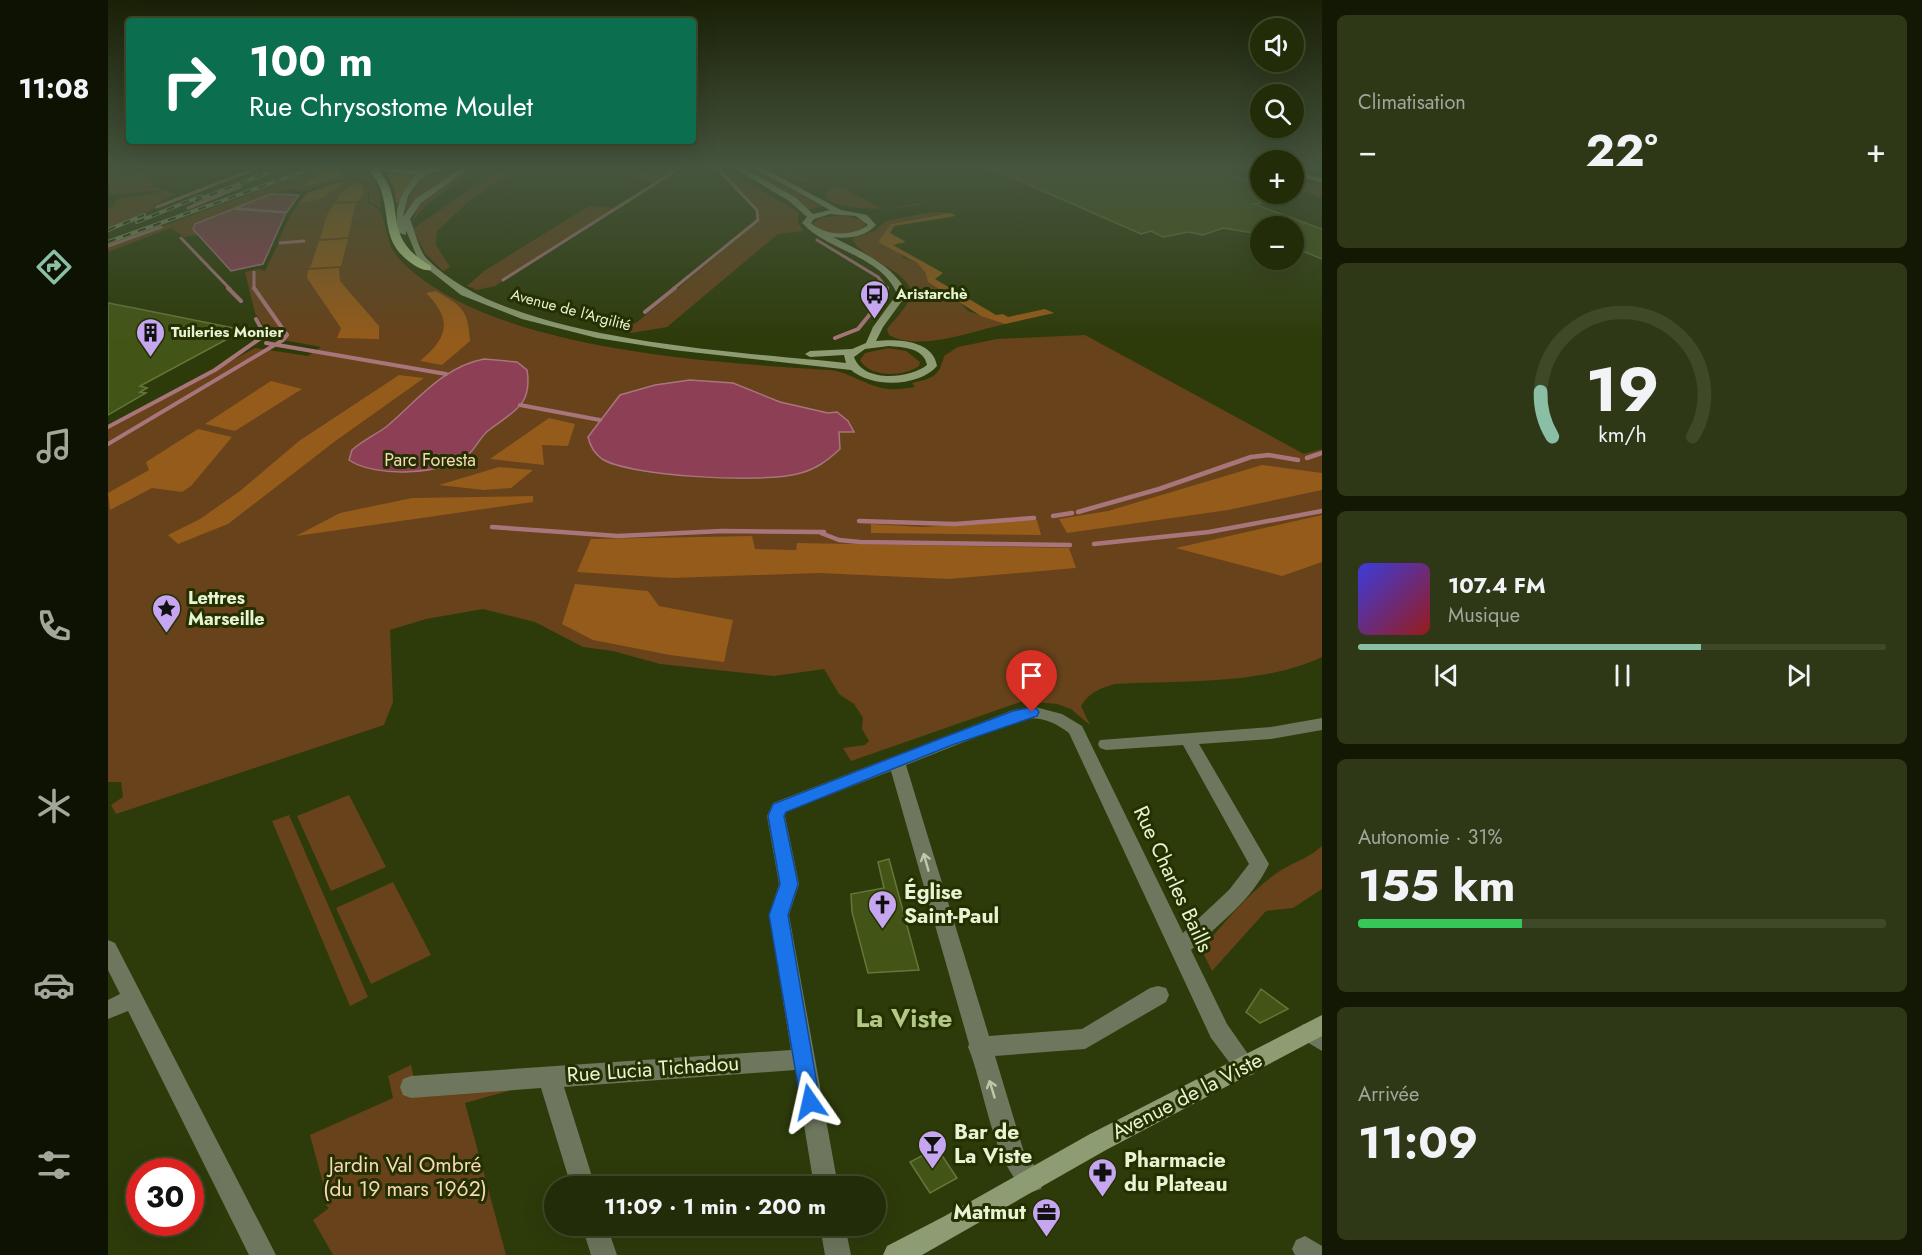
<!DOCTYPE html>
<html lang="fr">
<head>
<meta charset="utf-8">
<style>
  :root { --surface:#222c08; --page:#2e3816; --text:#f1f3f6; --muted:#a2a79c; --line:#3f4829; --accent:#8abfa5 }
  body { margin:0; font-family:Jost,sans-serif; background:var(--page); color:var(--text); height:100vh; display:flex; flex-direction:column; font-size:22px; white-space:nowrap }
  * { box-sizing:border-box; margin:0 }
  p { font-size:20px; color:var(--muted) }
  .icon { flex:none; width:33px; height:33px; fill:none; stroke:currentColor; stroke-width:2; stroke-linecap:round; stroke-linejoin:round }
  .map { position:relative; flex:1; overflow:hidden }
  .sheet { display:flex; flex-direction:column; gap:15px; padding:15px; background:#131804; width:600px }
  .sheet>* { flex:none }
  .top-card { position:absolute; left:18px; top:18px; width:570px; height:126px; border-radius:6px; box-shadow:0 6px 24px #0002,0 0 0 2px var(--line); background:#0b6e4f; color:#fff; overflow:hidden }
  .tools { position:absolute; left:1142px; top:18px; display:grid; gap:12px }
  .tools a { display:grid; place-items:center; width:54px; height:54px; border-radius:50%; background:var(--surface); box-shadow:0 6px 24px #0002,0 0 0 2px var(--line); font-size:30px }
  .speed { position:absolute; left:18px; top:1158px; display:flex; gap:12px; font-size:30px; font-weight:700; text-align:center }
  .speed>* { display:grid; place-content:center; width:78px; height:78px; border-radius:50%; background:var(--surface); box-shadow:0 6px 24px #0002,0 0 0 2px var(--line); line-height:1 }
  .speed .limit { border:9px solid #d22; background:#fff; color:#111 }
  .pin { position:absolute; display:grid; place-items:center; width:51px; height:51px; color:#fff; margin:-62px -26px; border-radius:50% 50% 50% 0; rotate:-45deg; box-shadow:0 0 6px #0007 }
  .pin .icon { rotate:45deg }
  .me { position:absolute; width:66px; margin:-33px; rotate:349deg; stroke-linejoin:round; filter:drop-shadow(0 0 4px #0008) }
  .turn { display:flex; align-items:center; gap:21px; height:126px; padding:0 24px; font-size:27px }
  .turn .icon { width:78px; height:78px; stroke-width:2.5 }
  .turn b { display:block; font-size:42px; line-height:51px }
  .big { font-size:45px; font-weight:700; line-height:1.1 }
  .sheet .widget { flex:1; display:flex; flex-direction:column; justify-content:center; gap:9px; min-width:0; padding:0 21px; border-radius:9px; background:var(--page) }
  .sheet .dial { align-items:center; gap:0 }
  .dial svg { height:156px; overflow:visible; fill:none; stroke:var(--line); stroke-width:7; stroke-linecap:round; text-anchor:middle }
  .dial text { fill:var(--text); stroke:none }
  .song { display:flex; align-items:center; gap:18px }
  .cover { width:72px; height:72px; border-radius:9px; background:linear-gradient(135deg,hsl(240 70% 55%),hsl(0 70% 35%)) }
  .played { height:6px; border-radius:3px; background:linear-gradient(90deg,var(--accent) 65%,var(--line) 65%) }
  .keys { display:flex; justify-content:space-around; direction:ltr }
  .heat { display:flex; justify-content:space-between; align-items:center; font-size:33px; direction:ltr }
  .charge { height:9px; border-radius:4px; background:linear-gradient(90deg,#34c759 31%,var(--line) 0) }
  .trip { position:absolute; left:436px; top:1176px; width:342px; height:60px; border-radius:30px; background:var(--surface); box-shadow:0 6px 24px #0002,0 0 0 2px var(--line); font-weight:700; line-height:60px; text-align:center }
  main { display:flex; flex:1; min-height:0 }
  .tabs { display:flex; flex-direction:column; width:108px; justify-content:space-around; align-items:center; background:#0e1203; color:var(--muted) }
  .tabs .icon { width:42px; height:42px }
  .tabs .active { color:var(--accent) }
  .tabs b { font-size:27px; color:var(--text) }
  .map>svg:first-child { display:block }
  .green { fill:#67421b }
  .forest { fill:#955b1a }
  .water { fill:#8d3f56; stroke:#a8757b; stroke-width:1.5 }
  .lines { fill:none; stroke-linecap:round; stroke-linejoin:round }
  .stream-far2 { stroke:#a8757b; stroke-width:3 }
  .stream-far1 { stroke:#a8757b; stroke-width:4 }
  .stream { stroke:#a8757b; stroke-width:4.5 }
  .building { fill:#435516; stroke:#647739; stroke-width:1.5 }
  .street { fill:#6e775d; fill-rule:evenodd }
  .secondary { fill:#8e9c73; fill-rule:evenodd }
  .highway { fill:#bcd392; fill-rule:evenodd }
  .rail-casing { stroke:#87946b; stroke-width:4 }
  .rail { stroke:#243000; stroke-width:2; stroke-dasharray:8; stroke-linecap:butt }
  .secondary-bridge { stroke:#8e9c73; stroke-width:8 }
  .oneway { stroke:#bdc8a9 }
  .route { fill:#1a73e8; stroke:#114b97; stroke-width:1.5 }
  .labels { text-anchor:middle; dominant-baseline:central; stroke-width:6; stroke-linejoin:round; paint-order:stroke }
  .far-poi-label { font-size:15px; font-weight:bold; fill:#e7f3d2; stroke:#243000; text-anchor:start }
  .far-street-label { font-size:15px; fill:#e7f3d2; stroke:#243000 }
  .park-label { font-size:18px; fill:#f9d7b9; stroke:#243000 }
  .poi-label { font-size:18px; font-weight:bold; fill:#e7f3d2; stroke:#243000; text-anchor:start }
  .near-street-label { font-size:21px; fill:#e7f3d2; stroke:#243000 }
  .near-poi-label { font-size:21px; font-weight:bold; fill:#e7f3d2; stroke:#243000; text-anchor:start }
  .near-park-label { font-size:21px; fill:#f9d7b9; stroke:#243000 }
  .near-quarter-label { font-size:26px; font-weight:bold; fill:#b2c887; stroke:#243000 }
</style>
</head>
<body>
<main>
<nav class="tabs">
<b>11:08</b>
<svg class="icon active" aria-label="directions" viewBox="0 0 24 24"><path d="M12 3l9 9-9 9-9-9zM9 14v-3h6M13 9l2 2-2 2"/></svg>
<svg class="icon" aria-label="music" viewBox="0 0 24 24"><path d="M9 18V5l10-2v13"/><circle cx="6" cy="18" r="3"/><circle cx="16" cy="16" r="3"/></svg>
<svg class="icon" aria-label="phone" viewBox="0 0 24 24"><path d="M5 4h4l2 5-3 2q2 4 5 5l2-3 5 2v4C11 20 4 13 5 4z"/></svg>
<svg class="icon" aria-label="climate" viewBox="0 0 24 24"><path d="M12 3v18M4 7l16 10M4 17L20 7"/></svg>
<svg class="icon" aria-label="car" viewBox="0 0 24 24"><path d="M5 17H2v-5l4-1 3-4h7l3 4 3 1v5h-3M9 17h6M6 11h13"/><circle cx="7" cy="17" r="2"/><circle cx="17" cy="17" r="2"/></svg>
<svg class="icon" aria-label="filters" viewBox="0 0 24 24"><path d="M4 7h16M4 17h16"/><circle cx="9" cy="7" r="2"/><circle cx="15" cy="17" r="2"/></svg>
</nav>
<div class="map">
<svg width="1214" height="1255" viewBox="0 0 1214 1255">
  <rect width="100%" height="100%" fill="#2d3b0a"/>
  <path class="green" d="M219,166C258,166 270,165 273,208L262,203L259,183C237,172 217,185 197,191C191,192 184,188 178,190C147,199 117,212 87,224L86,229L92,235L76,237L63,228L0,252V246Z
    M350,166H358L309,199L297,212L300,199L317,176Z
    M366,166H375L318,205L304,222L309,209L315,202Z
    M394,166H414L359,203L329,231L328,245L342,267L335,271L317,253L305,229Z
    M543,166H575L387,286L369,290L359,286L376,271L481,206L506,208L546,183L525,178Z
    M609,166L690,211V223L696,231L670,234L559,327L523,333L509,331L528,323L652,220L650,210Z
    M632,166H642L714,207L701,209Z
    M654,166H678L707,181L695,182Z
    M18,170L38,173L48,187L67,194L45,206L50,207L0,228V208L6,206L9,199L52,192L50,190L6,195L2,193L0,172Z
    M1185,176L1214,187V198L1185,188Z
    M242,180L250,181L260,188V203L271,209C280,226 277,246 294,262C383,350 600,362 720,370C741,371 759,387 780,389C789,390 799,388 807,387L804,383C825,378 831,377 836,356L850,347L889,339L977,335L1196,454L1214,449V657C1152,686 1074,680 1007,684C993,688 981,692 973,706L982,725L963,709L949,704L915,701L743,761L735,748L757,745L761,741L754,729L755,718L746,704L731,694L716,669L666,676L552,664L505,651L475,647L427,622L375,609L318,619L282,630L285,702L276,725L8,814L3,805L15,797L13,782H0V428L147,348L200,356L213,347L164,338L147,313L137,272L151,269L157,271L170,244H174L175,241L170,242C188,201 196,187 242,180Z
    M729,185L775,209L818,202C800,210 725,214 717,195L721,188Z
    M825,212L843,213L783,224L775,237L796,258L809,263L817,272L820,282L851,301L860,311L897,324C865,331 812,352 781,335L779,329C786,320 797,309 802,299C812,273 751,260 744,238L766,231L778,221Z
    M733,215L754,220L758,225C747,237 714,237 705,223L712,218Z
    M780,348L798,351L812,362L811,366C796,377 762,378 752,360L757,353Z
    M241,795L278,867L223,891L189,816Z
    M181,815L260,997L242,1006L164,821Z
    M1214,846V889L1185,908L1158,911L1104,971L1096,955V946C1118,921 1139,895 1166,875C1181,863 1199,860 1214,846Z
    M285,882L323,955L263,984L228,908Z
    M303,1065L306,1079L418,1086L357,1103L398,1255H225L205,1220L221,1208L218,1205L220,1202L202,1135L285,1098L280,1076Z"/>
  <path class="forest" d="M219,166H227L235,171L231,179L193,187L211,176L206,170Z
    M278,173L308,175L290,203H288L286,187Z
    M236,181C221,195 212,202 191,203L199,193Z
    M249,183L255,187L256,194L249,201L228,202L232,194Z
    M248,203L240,237L212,239L219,215L226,204Z
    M843,213L848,216L786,226L782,233L798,242L785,245L835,273L827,279L888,315L895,314L900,317L937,309L946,313L897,324L873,316L820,282L817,272L809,263L770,242L783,224Z
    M240,239L233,266L202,268L211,241Z
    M231,268L232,281L271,326V339L229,338L233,328L199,278L200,270Z
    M328,291C354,306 360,309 362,341L334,365L312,361C340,338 345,320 318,293Z
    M291,375L316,378L226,442L120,524L70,544L60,535L92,519L132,491L191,441Z
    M163,381L194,389L127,431L97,424Z
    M441,418L467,424L460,446L434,445L436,465L382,459Z
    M90,429L124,437L83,486L74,492L44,488L2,510L0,493L41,470L38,462Z
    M1154,465L1214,473V490L1120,510L959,533L951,519L1000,511Z
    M391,467L425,470L403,488L376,490L331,485Z
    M425,496V502L188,536L232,513L304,498Z
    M1214,515V562L1174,576L1068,548Z
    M929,520L933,535L763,533V524L815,527Z
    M644,536L647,549L688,550L689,543L961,548L968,568L841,579L711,573L564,578L469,572L483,539Z
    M467,584L540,591L551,606L625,620L616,662L562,655L485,640L454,624Z"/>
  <path class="water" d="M163,194L191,195L179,212L127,208Z
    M125,209L178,213L155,264L123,271L85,229L87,224Z
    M376,359L409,362L419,370C425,406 404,412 381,430C372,437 368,448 360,455C335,475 267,478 241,460L244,450C254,441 267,435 278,427C309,401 334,367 376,359Z
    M582,380L625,383L672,402L720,413L729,412L740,421L746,432H731L732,449C719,461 707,470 689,474C655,483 523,477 494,459C486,453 482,446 480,437L512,395L547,385Z"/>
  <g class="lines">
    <path class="stream-far2" d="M49,207L154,166
      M80,208L132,187
      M73,238L122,289
      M709,240L770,277L779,289
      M172,243L196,241
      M0,246L53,227
      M146,272V289
      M395,280L575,166
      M565,289L650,220L649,210L607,166"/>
    <path class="stream-far1" d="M120,288L133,301
      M537,312L567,288
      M727,338L750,329L776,297L779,288
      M158,343L338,374
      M412,405L492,420
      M0,427L107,370L157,335L148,319
      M0,444L175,340L179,335L146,288"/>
    <path class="stream" d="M1199,458L1214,453
      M970,512L1051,489L1143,457L1161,455L1190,460
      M945,516L964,513
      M751,521L847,524L926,518
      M384,527L510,536L614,531L716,532
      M713,533L731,540L752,542L962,545
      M986,544L1101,532L1214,511"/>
  </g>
  <path class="building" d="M878,166H1097L1152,185V203L1146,204L1214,229V259L1185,247V226H1152V234L1115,228L1095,235L1081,232L1055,237L1043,231L1033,234Z
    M0,303L26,308L136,330L32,386L39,388L32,392L38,393L0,415Z
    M781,859L811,970L760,973L744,912L743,894L776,888L770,862Z
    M1153,989L1180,1009L1152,1023L1138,1012Z
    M829,1148L849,1178L822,1193L802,1162Z"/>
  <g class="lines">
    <path class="street" d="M927,707L954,714L974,726L1075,933L1121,890L1141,864L1075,745L998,750L992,748L990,744L992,740L1163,727L1214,718V730L1163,739L1091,744L1161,864C1144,900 1111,924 1083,950L1119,1024L1149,1067L1146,1074L1138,1077L1130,1074L1103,1038L961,733C947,722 932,716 914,719L798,765L881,1036L974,1029L1042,988L1050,986L1058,988L1061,995L1058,1002L977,1049L887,1056L915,1149L936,1180L933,1189L924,1192C886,1177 876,1083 860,1047L861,1044L783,771L678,812L677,816L691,884L681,915L730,1186H706L687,1070L456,1087L487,1186H463L433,1088L303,1098L295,1095L292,1087L295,1079L303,1076L683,1050L661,915L671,884L659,816L665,803L905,710Z
      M0,940L7,943L168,1255H141L20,1011L0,1019V1000L12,994L0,970Z
      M1202,1022L1214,1028V1051L1194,1039L1191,1032L1194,1025Z
      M474,1226H499L509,1255H483Z
      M712,1226H737L743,1255H717Z
      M1197,1236L1214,1246V1255H1187L1184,1249L1188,1240Z"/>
    <path class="secondary" d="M357,166H365L313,203L302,219C307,231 311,252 320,260C401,342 626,351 738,363L736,355L702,357L697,354L702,351L744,349L758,343L765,327L789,294C774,256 720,251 694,223L699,217L681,201L623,166H632L687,197L705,214L722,210L642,166H651L733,210L759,215L768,225C757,237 740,239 725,237C751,251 787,265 799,294L775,327L768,341C789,339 825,340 829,366C811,387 764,388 743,370L565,350L489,338L414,319L353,295L311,262L298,230V235L291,233C284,209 293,193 308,174L315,176L300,196L295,217L307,199ZM722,214L748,216L760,225C744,237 717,236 703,223L706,219ZM781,346C795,347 816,348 819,365C801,379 755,383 746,357L757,349Z
      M1185,170L1214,179V183L1185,174Z
      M1214,1015V1036L998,1150L814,1255H775L779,1246L835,1217L982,1134Z"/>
    <path class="highway" d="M0,166H12L0,171Z
      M258,166L304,170L349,166L315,175L271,171C301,205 270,236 323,266V270C316,271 311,268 306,265C273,243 283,221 273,190C270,180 264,174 258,166Z"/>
    <defs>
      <path id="rail" d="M87,201L177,166
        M29,222L93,196
        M0,230L36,215
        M0,242L211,166"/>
    </defs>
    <use href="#rail" class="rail-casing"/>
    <use href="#rail" class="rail"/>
    <path class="secondary-bridge" d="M311,176L316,171"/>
  </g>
  <defs><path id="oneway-shaft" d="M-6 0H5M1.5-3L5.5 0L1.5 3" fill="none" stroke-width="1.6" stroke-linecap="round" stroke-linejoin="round" transform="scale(1.5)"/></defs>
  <g class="oneway">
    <use href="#oneway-shaft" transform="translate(818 862) rotate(-106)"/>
    <use href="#oneway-shaft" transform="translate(884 1089) rotate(-107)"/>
  </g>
  <linearGradient id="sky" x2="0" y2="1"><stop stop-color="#192006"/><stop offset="0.49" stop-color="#46553e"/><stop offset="1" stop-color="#46553e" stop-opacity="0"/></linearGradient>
  <rect width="1214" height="341" fill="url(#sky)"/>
  <path class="route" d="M924,707L929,709L931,712L929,716L844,745L678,812L676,816L690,884L680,915L712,1102L709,1109L702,1112L694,1109L661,915L672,884L660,816L665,804L834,738L905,711Z"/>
  <defs>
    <symbol id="bus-pin" viewBox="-11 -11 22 30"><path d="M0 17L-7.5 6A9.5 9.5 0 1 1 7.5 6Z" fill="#c6a6f0" stroke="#243000"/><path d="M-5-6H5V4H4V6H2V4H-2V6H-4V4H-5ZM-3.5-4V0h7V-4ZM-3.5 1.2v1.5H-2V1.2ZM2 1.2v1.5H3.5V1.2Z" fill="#111"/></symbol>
    <symbol id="building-pin" viewBox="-11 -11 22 30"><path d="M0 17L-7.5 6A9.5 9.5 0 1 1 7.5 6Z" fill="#c6a6f0" stroke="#243000"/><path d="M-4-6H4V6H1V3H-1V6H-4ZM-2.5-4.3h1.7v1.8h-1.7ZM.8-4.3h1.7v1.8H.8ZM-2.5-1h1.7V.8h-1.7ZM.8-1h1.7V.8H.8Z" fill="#111"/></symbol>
    <symbol id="sight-pin" viewBox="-11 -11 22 30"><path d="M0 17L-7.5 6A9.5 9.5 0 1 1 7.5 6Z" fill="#c6a6f0" stroke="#243000"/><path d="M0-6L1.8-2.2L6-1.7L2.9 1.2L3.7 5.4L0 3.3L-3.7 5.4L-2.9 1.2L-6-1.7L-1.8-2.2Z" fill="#111"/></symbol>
    <symbol id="church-pin" viewBox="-11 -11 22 30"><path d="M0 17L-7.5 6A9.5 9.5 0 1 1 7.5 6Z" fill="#c6a6f0" stroke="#243000"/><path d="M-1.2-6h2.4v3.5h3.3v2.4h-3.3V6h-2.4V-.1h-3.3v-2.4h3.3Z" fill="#111"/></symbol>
    <symbol id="bar-pin" viewBox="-11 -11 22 30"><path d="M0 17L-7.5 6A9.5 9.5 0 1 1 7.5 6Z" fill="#c6a6f0" stroke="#243000"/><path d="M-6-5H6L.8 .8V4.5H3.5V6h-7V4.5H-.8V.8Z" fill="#111"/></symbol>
    <symbol id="pharmacy-pin" viewBox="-11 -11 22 30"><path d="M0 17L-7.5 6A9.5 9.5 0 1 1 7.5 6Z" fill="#c6a6f0" stroke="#243000"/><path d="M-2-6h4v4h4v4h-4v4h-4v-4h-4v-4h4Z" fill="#111"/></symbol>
    <symbol id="office-pin" viewBox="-11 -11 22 30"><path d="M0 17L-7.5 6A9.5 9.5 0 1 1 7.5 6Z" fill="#c6a6f0" stroke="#243000"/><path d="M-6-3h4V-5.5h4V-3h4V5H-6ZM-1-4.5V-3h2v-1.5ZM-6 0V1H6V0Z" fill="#111"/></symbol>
  </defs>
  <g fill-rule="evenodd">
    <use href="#bus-pin" x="750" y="278" width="33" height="45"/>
    <use href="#building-pin" x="26" y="316" width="33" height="45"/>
    <use href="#sight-pin" x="42" y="592" width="33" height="45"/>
    <use href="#church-pin" x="758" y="888" width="33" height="45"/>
    <use href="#bar-pin" x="808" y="1128" width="33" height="45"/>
    <use href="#pharmacy-pin" x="978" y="1156" width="33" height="45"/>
    <use href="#office-pin" x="922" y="1196" width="33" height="45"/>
  </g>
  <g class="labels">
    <g class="far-poi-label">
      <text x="788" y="294">Aristarchè</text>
      <text x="63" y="332">Tuileries Monier</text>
    </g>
    <g class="far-street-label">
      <text transform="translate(463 310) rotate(15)">Avenue de l'Argilité</text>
    </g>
    <g class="park-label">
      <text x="322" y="460">Parc Foresta</text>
    </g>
    <g class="poi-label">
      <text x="80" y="598">Lettres<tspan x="80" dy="21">Marseille</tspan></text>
    </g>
    <g class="near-street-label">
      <text transform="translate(1065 879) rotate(65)">Rue Charles Baills</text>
      <text transform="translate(545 1069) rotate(-4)">Rue Lucia Tichadou</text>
      <text transform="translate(1079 1096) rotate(-27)">Avenue de la Viste</text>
    </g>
    <g class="near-poi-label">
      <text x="796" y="892">Église<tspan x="796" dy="24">Saint-Paul</tspan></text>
      <text x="846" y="1132">Bar de<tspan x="846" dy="24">La Viste</tspan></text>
      <text x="1016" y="1160">Pharmacie<tspan x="1016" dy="24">du Plateau</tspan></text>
      <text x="918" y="1212" text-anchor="end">Matmut</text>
    </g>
    <g class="near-park-label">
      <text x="297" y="1165">Jardin Val Ombré<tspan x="297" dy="24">(du 19 mars 1962)</tspan></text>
    </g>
    <g class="near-quarter-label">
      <text x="796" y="1018">La Viste</text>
    </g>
  </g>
</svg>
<div class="tools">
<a><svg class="icon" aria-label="sound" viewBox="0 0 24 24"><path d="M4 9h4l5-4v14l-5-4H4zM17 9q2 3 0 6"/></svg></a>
<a><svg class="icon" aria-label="search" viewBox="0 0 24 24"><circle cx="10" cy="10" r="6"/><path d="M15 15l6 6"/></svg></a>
<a>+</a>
<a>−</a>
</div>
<div class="speed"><div class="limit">30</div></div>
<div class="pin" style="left:924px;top:712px;background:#d93025"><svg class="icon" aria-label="arrive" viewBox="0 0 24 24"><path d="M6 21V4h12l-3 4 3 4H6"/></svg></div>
<svg class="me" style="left:702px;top:1102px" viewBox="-20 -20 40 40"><path d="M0-17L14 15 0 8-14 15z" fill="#1a73e8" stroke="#fff" stroke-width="4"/></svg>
<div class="trip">11:09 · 1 min · 200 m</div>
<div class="top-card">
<div class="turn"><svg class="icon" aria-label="right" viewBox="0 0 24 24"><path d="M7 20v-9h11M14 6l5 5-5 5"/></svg><div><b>100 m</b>Rue Chrysostome Moulet</div></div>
</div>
</div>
<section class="sheet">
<div class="widget"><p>Climatisation</p>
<div class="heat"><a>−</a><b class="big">22°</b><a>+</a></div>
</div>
<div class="widget dial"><svg viewBox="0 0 100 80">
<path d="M14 69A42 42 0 1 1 86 69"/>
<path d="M14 69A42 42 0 0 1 8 46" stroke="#8abfa5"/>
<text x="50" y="56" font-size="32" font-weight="700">19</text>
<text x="50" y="72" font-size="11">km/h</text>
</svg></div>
<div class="widget">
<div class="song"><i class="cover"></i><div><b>107.4 FM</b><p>Musique</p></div></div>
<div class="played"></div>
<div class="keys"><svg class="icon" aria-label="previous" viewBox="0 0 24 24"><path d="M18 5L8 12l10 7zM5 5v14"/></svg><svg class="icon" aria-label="pause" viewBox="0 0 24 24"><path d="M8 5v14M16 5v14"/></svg><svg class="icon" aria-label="next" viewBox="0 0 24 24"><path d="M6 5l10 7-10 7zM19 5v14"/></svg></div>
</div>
<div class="widget"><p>Autonomie · 31%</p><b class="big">155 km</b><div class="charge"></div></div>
<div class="widget"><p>Arrivée</p><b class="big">11:09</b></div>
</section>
</main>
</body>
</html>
